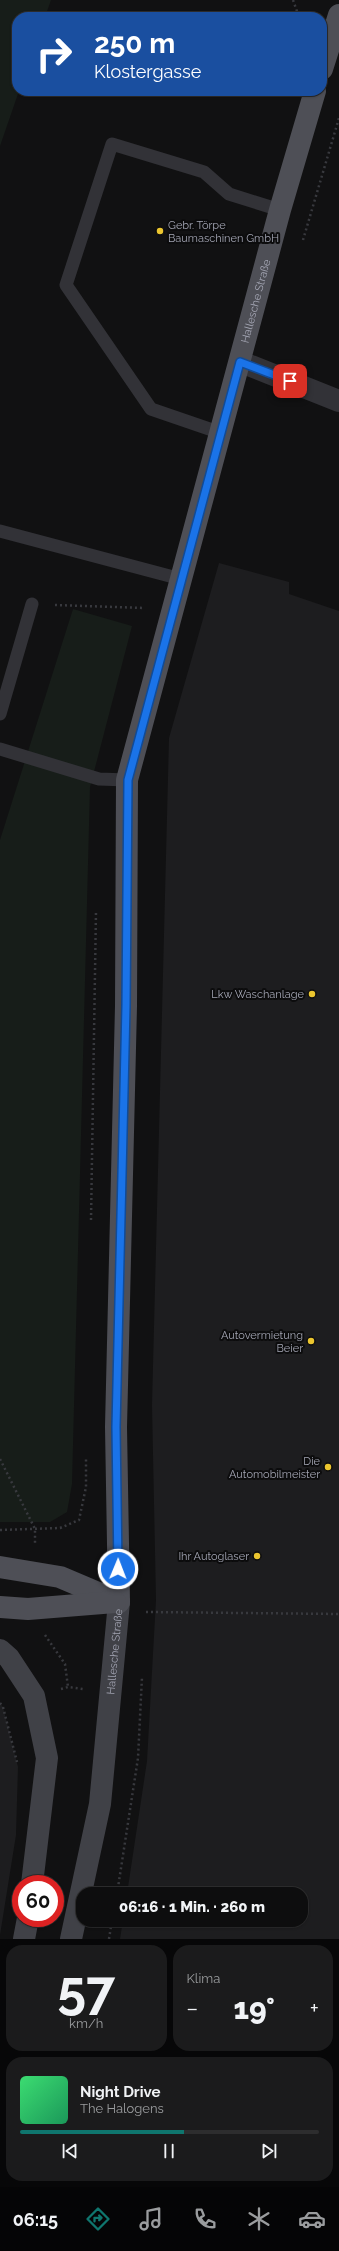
<!DOCTYPE html>
<html lang="de">
<head>
<meta charset="utf-8">
<style>
  :root { --surface:#0d0d0e; --page:#1b1b1c; --text:#f1f3f6; --muted:#9a9c9e; --line:#2d2d2e; --accent:#0f766e }
  body { margin:0; font-family:Raleway,sans-serif; background:var(--page); color:var(--text); height:100vh; display:flex; flex-direction:column; font-size:15px; white-space:nowrap }
  * { box-sizing:border-box; margin:0 }
  p { font-size:13px; color:var(--muted) }
  .icon { flex:none; width:22px; height:22px; fill:none; stroke:currentColor; stroke-width:2; stroke-linecap:round; stroke-linejoin:round }
  .map { position:relative; height:1939px; overflow:hidden }
  .details { display:flex; flex-direction:column; gap:6px; padding:6px; background:#070708; flex:1 }
  .details>* { flex:none }
  .hud { position:absolute; left:12px; top:12px; width:315px; height:84px; border-radius:16px; box-shadow:0 1px 3px #0004,0 0 0 1px var(--line); background:#1a4fa0; color:#fff; overflow:hidden }
  .speed { position:absolute; left:12px; top:1875px; display:flex; gap:8px; font-size:20px; font-weight:700; text-align:center }
  .speed>* { display:grid; place-content:center; width:52px; height:52px; border-radius:50%; background:var(--surface); box-shadow:0 1px 3px #0004,0 0 0 1px var(--line); line-height:1 }
  .speed .limit { border:6px solid #d22; background:#fff; color:#111 }
  .pin { position:absolute; display:grid; place-items:center; width:34px; height:34px; color:#fff; margin:-17px; border-radius:8px; box-shadow:0 2px 6px #0006 }
  .me { position:absolute; width:44px; margin:-22px; rotate:1deg; stroke-linejoin:round; filter:drop-shadow(0 0 3px #0008) }
  .turn { display:flex; align-items:center; gap:14px; height:84px; padding:0 16px; font-size:18px }
  .turn .icon { width:52px; height:52px; stroke-width:2.5 }
  .turn b { display:block; font-size:28px; line-height:34px }
  .big { font-size:30px; font-weight:800; line-height:1.1 }
  .details .tile { flex:1; display:flex; flex-direction:column; justify-content:center; gap:6px; min-width:0; padding:0 14px; border-radius:16px; background:var(--page) }
  .details .dial { align-items:center; gap:0 }
  .dial b { font-size:52px; line-height:1 }
  .song { display:flex; align-items:center; gap:12px }
  .cover { width:48px; height:48px; border-radius:6px; background:linear-gradient(135deg,hsl(140 70% 55%),hsl(150 70% 35%)) }
  .played { height:4px; border-radius:2px; background:linear-gradient(90deg,var(--accent) 55%,var(--line) 55%) }
  .keys { display:flex; justify-content:space-around; direction:ltr }
  .heat { display:flex; justify-content:space-between; align-items:center; font-size:22px; direction:ltr }
  .details .tiles { flex:1; display:grid; gap:6px; grid-template-columns:1fr 1fr }
  .tile:last-child { grid-column:span 2 }
  .trip { position:absolute; left:76px; top:1887px; width:232px; height:40px; border-radius:16px; background:var(--surface); box-shadow:0 1px 3px #0004,0 0 0 1px var(--line); font-weight:800; line-height:40px; text-align:center }
  .tab-bar { display:flex; height:64px; justify-content:space-around; align-items:center; background:#050506; color:var(--muted) }
  .tab-bar .icon { width:28px; height:28px }
  .tab-bar .on { color:var(--accent) }
  .tab-bar b { font-size:18px; color:var(--text) }
  .map>svg:first-child { display:block }
  .built { fill:#1d1d1f }
  .green { fill:#171d19 }
  .lines { fill:none; stroke-linecap:round; stroke-linejoin:round }
  .path { stroke:#38393e; stroke-width:2.5; stroke-dasharray:2 3; stroke-linecap:butt }
  .service { stroke:#323237; stroke-width:13 }
  .minor { stroke:#323237; stroke-width:22 }
  .secondary { stroke:#404147; stroke-width:22 }
  .primary { stroke:#4e4f56; stroke-width:22 }
  .route-casing { stroke:#114b97; stroke-width:10 }
  .route { stroke:#1a73e8; stroke-width:7 }
  .poi-dot { fill:#ecc62f; stroke:#0c0c0d; stroke-width:1.5 }
  .labels { text-anchor:middle; dominant-baseline:central; stroke-width:4; stroke-linejoin:round; paint-order:stroke }
  .poi-label { font-size:11px; fill:#a3a5b3; stroke:#0c0c0d; text-anchor:end }
  .street-label { font-size:11px; fill:#a3a5b3; stroke:#0c0c0d }
</style>
</head>
<body>
<div class="map">
<svg width="339" height="1939" viewBox="0 0 339 1939">
  <rect width="100%" height="100%" fill="#111112"/>
  <path class="built" d="M219,563L289,582V594L339,611V1939H120L123,1920H301V1894H127L147,1761L156,1600L152,1405L169,738Z
    M0,1703L3,1707L18,1767L16,1835L0,1935Z"/>
  <path class="green" d="M0,0H51L45,17H17V91H19L0,146Z
    M73,609L132,626L90,787L72,1484L67,1512L50,1522H0V840Z"/>
  <g class="lines">
    <path class="path" d="M293,0L299,17
      M303,240L339,118
      M55,605L144,608
      M91,1220L96,911
      M0,1459L35,1529V1544
      M0,1530L60,1528L79,1520L86,1487V1459
      M146,1612L339,1614
      M45,1635L65,1664L68,1687
      M61,1689L68,1687L83,1689
      M0,1703L3,1707L17,1762
      M117,1894L138,1758L142,1677
      M109,1939L112,1920"/>
    <path class="service" d="M221,433L151,409L66,285L112,144L204,172L229,194L280,210
      M0,531L181,579
      M0,714L32,604
      M0,749L99,779L127,780"/>
    <path class="minor" d="M241,362L339,401"/>
    <g class="secondary">
      <path d="M0,1650L9,1658L34,1696L47,1758L32,1884"/>
      <path d="M24,1939L28,1918"/>
      <path id="s1" d="M71,1939L100,1804L119,1602"/>
    </g>
    <g class="primary">
      <path d="M322,69L339,15"/>
      <path d="M0,1567L60,1577L119,1602"/>
      <path id="s2" d="M119,1602L116,1427L126,1006L127,780L280,210L315,91"/>
      <path d="M0,1607L28,1609L115,1602"/>
    </g>
  </g>
  <g class="lines">
    <defs>
      <path id="route" d="M118,1569L116,1427L126,1006L128,780L240,362L290,381"/>
    </defs>
    <use href="#route" class="route-casing"/>
    <use href="#route" class="route"/>
  </g>
  <g class="poi-dot">
    <circle cx="160" cy="231" r="4"/>
    <circle cx="312" cy="994" r="4"/>
    <circle cx="311" cy="1341" r="4"/>
    <circle cx="328" cy="1467" r="4"/>
    <circle cx="257" cy="1556" r="4"/>
  </g>
  <g class="labels">
    <g class="poi-label">
      <text x="168" y="225" text-anchor="start">Gebr. Törpe<tspan x="168" dy="13">Baumaschinen GmbH</tspan></text>
      <text x="304" y="994">Lkw Waschanlage</text>
      <text x="303" y="1335">Autovermietung<tspan x="303" dy="13">Beier</tspan></text>
      <text x="320" y="1461">Die<tspan x="320" dy="13">Automobilmeister</tspan></text>
      <text x="249" y="1556">Ihr Autoglaser</text>
    </g>
    <g class="street-label">
      <text stroke="none"><textPath href="#s2" startOffset="1318">Hallesche Straße</textPath></text>
      <text stroke="none"><textPath href="#s1" startOffset="291">Hallesche Straße</textPath></text>
    </g>
  </g>
</svg>
<div class="speed"><div class="limit">60</div></div>
<div class="pin" style="left:290px;top:381px;background:#d93025"><svg class="icon" aria-label="arrive" viewBox="0 0 24 24"><path d="M6 21V4h12l-3 4 3 4H6"/></svg></div>
<svg class="me" style="left:118px;top:1569px" viewBox="-20 -20 40 40"><circle r="17" fill="#1a73e8" stroke="#fff" stroke-width="3"/><path d="M0-11L8 9 0 5-8 9z" fill="#fff"/></svg>
<div class="trip">06:16 · 1 Min. · 260 m</div>
<div class="hud">
<div class="turn"><svg class="icon" aria-label="right" viewBox="0 0 24 24"><path d="M7 20v-9h11M14 6l5 5-5 5"/></svg><div><b>250 m</b>Klostergasse</div></div>
</div>
</div>
<section class="details">
<div class="tiles">
<div class="tile dial"><b>57</b><p>km/h</p></div>
<div class="tile"><p>Klima</p>
<div class="heat"><a>−</a><b class="big">19°</b><a>+</a></div>
</div>
<div class="tile">
<div class="song"><i class="cover"></i><div><b>Night Drive</b><p>The Halogens</p></div></div>
<div class="played"></div>
<div class="keys"><svg class="icon" aria-label="previous" viewBox="0 0 24 24"><path d="M18 5L8 12l10 7zM5 5v14"/></svg><svg class="icon" aria-label="pause" viewBox="0 0 24 24"><path d="M8 5v14M16 5v14"/></svg><svg class="icon" aria-label="next" viewBox="0 0 24 24"><path d="M6 5l10 7-10 7zM19 5v14"/></svg></div>
</div>
</div>
</section>
<nav class="tab-bar">
<b>06:15</b>
<svg class="icon on" aria-label="directions" viewBox="0 0 24 24"><path d="M12 3l9 9-9 9-9-9zM9 14v-3h6M13 9l2 2-2 2"/></svg>
<svg class="icon" aria-label="music" viewBox="0 0 24 24"><path d="M9 18V5l10-2v13"/><circle cx="6" cy="18" r="3"/><circle cx="16" cy="16" r="3"/></svg>
<svg class="icon" aria-label="phone" viewBox="0 0 24 24"><path d="M5 4h4l2 5-3 2q2 4 5 5l2-3 5 2v4C11 20 4 13 5 4z"/></svg>
<svg class="icon" aria-label="climate" viewBox="0 0 24 24"><path d="M12 3v18M4 7l16 10M4 17L20 7"/></svg>
<svg class="icon" aria-label="car" viewBox="0 0 24 24"><path d="M5 17H2v-5l4-1 3-4h7l3 4 3 1v5h-3M9 17h6M6 11h13"/><circle cx="7" cy="17" r="2"/><circle cx="17" cy="17" r="2"/></svg>
</nav>
</body>
</html>
